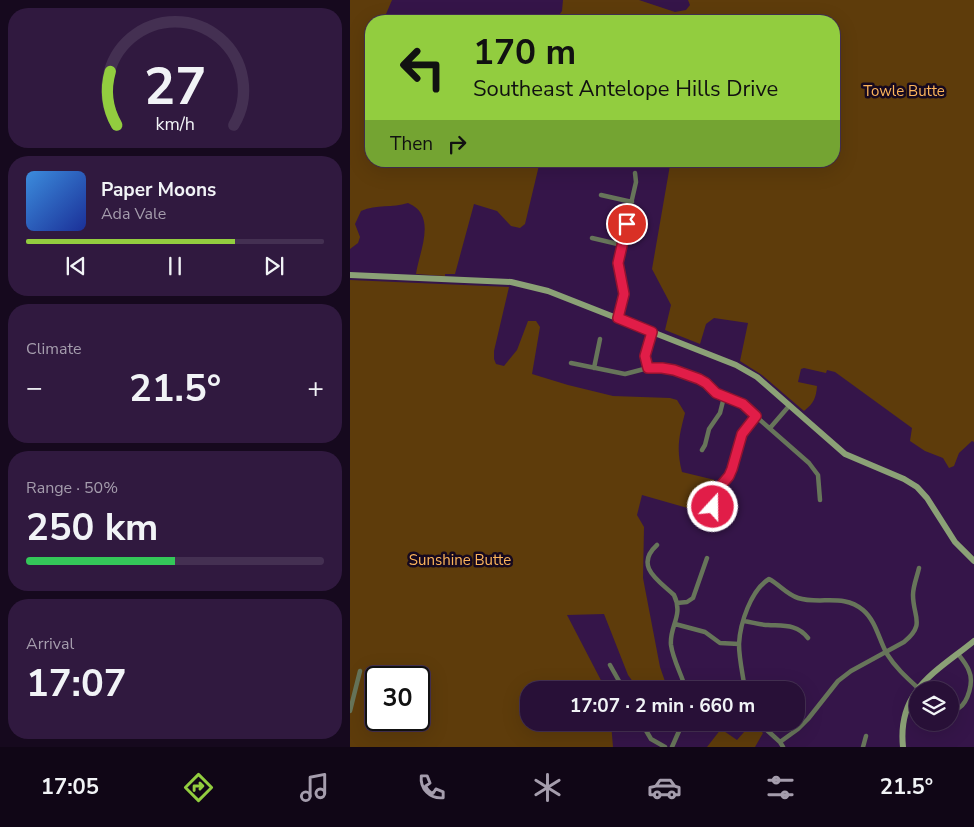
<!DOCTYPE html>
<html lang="en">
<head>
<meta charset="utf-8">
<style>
  :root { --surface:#281037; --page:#30193f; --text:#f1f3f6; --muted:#a59dad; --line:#443052; --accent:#92cd3f }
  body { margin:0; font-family:"Nunito Sans",sans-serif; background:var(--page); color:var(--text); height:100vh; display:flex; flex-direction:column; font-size:19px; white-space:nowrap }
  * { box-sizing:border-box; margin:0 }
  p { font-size:16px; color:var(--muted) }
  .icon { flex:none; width:28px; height:28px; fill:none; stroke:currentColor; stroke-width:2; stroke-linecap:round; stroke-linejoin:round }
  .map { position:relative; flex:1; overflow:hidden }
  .details { display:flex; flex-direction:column; gap:8px; padding:8px; background:#16091e; width:350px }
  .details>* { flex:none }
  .banner { position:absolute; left:15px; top:15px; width:475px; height:152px; border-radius:20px; box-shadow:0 5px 20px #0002,0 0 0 1px var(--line); background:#92cd3f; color:#111; overflow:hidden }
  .controls { position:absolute; left:559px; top:681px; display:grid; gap:10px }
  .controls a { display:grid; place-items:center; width:50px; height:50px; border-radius:50%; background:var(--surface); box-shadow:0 5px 20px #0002,0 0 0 1px var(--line); font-size:25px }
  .speed { position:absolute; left:15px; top:666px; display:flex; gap:10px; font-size:25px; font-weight:700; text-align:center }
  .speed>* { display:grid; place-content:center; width:65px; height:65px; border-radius:50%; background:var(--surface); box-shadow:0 5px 20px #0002,0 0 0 1px var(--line); line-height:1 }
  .speed .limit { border:2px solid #111; border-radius:8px; background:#fff; color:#111 }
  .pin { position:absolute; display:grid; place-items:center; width:42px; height:42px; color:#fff; margin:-21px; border:2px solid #fff; border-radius:50%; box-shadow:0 1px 5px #0007 }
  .me { position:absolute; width:55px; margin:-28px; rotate:21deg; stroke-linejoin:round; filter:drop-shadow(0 0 4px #0008) }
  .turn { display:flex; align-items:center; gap:18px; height:105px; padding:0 25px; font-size:22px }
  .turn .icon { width:65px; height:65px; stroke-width:2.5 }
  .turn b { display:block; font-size:35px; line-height:42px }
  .then { display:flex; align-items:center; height:48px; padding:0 25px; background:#0003; gap:10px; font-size:19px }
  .big { font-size:38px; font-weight:700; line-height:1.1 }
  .details .card { flex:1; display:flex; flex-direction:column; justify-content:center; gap:8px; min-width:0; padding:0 18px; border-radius:20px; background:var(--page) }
  .details .dial { align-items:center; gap:0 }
  .dial svg { height:130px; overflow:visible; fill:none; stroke:var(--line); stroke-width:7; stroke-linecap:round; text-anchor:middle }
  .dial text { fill:var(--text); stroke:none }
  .song { display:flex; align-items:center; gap:15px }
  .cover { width:60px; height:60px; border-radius:8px; background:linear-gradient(135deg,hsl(210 70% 55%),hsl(230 70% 35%)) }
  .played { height:5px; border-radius:2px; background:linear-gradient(90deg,var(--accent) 70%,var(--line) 70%) }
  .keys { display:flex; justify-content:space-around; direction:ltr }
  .heat { display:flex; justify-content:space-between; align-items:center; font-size:28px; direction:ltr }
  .charge { height:8px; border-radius:4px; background:linear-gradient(90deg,#34c759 50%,var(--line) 0) }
  .trip { position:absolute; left:170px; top:681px; width:285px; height:50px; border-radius:20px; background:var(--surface); box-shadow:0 5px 20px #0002,0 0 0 1px var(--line); font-weight:700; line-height:50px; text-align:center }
  .dock { display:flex; height:80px; justify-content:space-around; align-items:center; background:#100616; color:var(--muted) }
  .dock .icon { width:35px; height:35px }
  .dock .current { color:var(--accent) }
  .dock b { font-size:22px; color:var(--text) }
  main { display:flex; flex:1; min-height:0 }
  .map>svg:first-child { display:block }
  .green { fill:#5e3c0b; fill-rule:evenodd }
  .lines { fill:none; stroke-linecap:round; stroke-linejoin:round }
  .minor { stroke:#67755a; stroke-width:4.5 }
  .secondary { stroke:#8ba176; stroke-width:6 }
  .route-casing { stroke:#92132f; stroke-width:12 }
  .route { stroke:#e11d48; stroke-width:9 }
  .labels { text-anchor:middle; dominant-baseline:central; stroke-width:5; stroke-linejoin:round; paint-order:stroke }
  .park-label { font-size:15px; fill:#fdb55c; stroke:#16091f }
</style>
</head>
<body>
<main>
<section class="details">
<div class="card dial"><svg viewBox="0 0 100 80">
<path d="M14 69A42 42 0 1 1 86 69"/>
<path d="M14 69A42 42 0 0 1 10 36" stroke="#92cd3f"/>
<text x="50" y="56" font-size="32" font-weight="700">27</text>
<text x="50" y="72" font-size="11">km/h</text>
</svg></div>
<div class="card">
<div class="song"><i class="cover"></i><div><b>Paper Moons</b><p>Ada Vale</p></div></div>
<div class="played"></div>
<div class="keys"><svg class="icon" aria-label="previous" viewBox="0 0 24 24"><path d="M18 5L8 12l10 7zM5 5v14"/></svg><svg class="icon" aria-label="pause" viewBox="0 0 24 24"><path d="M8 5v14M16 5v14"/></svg><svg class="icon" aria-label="next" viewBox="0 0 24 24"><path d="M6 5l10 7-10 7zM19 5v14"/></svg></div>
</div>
<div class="card"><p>Climate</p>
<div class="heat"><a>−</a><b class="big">21.5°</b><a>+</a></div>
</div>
<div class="card"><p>Range · 50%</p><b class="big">250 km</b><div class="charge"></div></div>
<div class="card"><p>Arrival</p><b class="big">17:07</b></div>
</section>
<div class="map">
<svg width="624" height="747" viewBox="0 0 624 747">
  <rect width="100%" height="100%" fill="#351549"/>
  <path class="green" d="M0,0H42L33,21H21V161H190L175,224L170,228L161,226L147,211L124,204L105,274H95V276L66,274C69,252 88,215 58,203C42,208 27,204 11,211L5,224L10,237L8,243L0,249Z
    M213,0H289L325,12L336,10L340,5L338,0H624V442L622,441L609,453L604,466L599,468L593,458L575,451L560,441L562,428L485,372L477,370L476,373L454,368L451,369L448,382L467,386C466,398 464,403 454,411L412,375L390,361L398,323L364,318L356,324L350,344L315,330L321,305L302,269L320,165L319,161H484V21H205L212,11Z
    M0,280L159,287L144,351V359L146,364L154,366L167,350L178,321H186L190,327L182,374L218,385L263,396L320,398L327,400L335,413C329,436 326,449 332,472L365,480L355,513L292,495L287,515L294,527L293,578L310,667L318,690H289L278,675L254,614L217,615L256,690H179V722L261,723L263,747H0ZM26,678H69V720H26Z
    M402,723L413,733L405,747H357L371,729L387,740Z"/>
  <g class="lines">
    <path class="minor" d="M251,195L282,202
      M242,238L272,245
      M268,318L274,294L269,270V256L286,182L285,173
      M221,363L275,374L298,368H312L324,370L356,383L366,393L393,405L459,463L468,475L470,500
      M244,368L250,339
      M298,368L295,357L302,332
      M420,428L439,406
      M352,450L355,445L359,429L370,413L374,397
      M363,507L367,489L379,476L382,469L392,434L406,416
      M307,545C284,566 308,580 324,595C334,616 319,626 321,645C323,660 332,675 336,690
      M327,603L337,602L343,598L357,558
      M394,621C402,622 410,625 418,625C434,626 447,624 458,638
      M325,624L355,632L370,643L389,644
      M608,654C612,659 617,665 619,671C624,682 618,702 609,708
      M260,665L274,690
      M395,690C393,675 389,659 389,644C390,623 401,590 419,579C429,584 436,594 448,598C470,605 493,593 513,610C526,621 529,640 537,654C545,667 556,677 568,688
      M0,711L10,671
      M291,722L301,739L315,747
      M408,722L430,742L433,747
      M430,742L448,729L458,719L488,681L501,671L554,642C576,624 563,617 563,595C563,586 567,577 569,568
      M322,747L333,722
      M513,747L516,736"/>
    <path class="secondary" d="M0,275L161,282L198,291L386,365L407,377L495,454L554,479L567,487L577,498L605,542L624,561
      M553,747C547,690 586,672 624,641"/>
  </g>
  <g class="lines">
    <defs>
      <path id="route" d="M277,224L268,263L274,294L268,318L302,332L295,356L298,368H312L324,370L349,379L356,383L366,393L393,404L406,416L392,434L382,469L379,476L368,489L363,507"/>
    </defs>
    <use href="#route" class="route-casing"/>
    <use href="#route" class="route"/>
  </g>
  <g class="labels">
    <g class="park-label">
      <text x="554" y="91">Towle Butte</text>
      <text x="110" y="560">Sunshine Butte</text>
    </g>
  </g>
</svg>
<div class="controls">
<a><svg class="icon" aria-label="layers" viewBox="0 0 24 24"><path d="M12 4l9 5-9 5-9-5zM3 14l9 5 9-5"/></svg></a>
</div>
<div class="speed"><div class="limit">30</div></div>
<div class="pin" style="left:277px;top:224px;background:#d93025"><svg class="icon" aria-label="arrive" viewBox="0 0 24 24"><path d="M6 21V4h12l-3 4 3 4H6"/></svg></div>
<svg class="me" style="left:363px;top:507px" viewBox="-20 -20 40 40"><circle r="17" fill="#e11d48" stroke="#fff" stroke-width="3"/><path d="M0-11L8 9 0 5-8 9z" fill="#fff"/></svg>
<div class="trip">17:07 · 2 min · 660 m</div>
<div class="banner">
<div class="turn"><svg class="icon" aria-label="left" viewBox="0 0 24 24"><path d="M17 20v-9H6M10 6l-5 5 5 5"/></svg><div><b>170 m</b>Southeast Antelope Hills Drive</div></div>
<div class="then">Then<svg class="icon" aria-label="right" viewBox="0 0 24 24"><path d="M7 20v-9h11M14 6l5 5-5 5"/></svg></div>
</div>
</div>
</main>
<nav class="dock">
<b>17:05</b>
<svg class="icon current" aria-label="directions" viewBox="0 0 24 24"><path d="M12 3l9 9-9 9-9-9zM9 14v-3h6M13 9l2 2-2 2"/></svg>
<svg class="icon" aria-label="music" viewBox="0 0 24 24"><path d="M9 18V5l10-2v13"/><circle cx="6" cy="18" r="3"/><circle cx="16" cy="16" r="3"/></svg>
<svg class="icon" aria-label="phone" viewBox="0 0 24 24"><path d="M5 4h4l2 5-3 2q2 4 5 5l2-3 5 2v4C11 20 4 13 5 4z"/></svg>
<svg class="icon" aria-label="climate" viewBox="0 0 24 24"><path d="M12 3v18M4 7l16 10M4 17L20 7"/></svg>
<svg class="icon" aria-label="car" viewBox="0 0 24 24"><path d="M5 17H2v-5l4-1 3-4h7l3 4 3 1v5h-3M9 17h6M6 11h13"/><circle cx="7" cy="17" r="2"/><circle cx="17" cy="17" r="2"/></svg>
<svg class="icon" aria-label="filters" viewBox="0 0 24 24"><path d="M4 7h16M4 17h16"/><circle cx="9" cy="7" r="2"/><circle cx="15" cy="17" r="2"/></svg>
<b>21.5°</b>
</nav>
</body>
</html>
